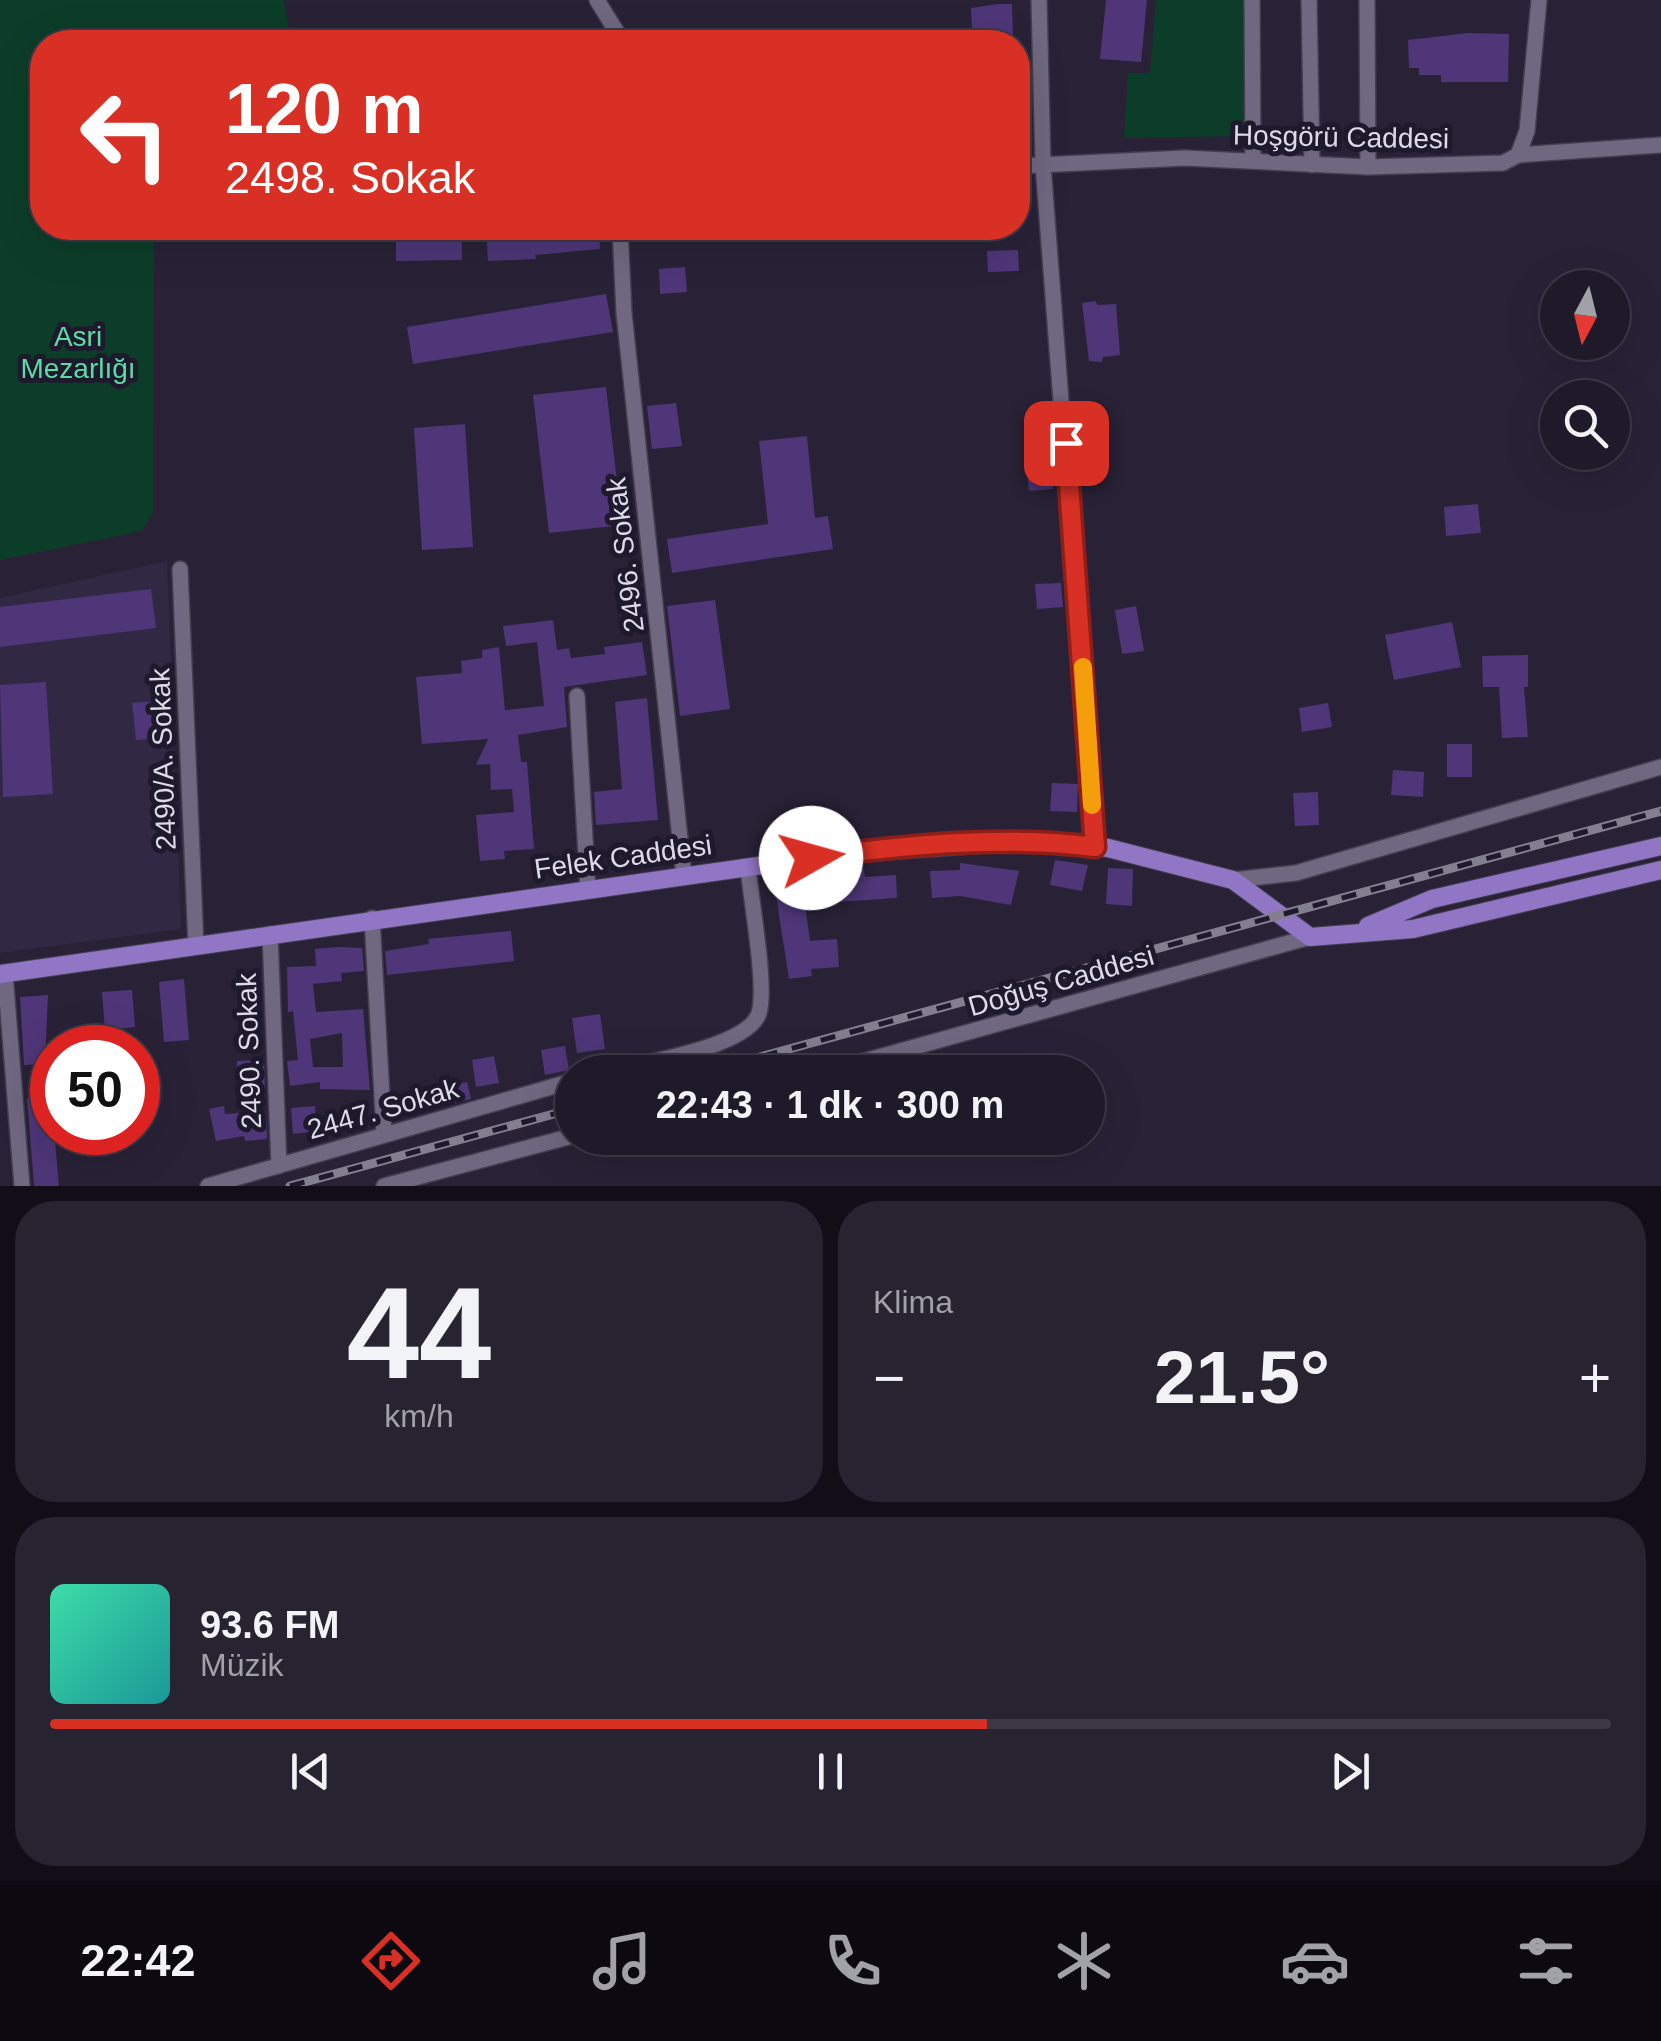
<!DOCTYPE html>
<html lang="tr">
<head>
<meta charset="utf-8">
<style>
  :root { --surface:#1f1a29; --page:#272331; --text:#f1f3f6; --muted:#a1a1a8; --line:#3c3846; --accent:#d93025 }
  body { margin:0; font-family:Helvetica,sans-serif; background:var(--page); color:var(--text); height:100vh; display:flex; flex-direction:column; font-size:38px; white-space:nowrap }
  * { box-sizing:border-box; margin:0 }
  p { font-size:32px; color:var(--muted) }
  .icon { flex:none; width:55px; height:55px; fill:none; stroke:currentColor; stroke-width:2; stroke-linecap:round; stroke-linejoin:round }
  .map { position:relative; height:1186px; overflow:hidden }
  .side { display:flex; flex-direction:column; gap:15px; padding:15px; background:#110e17; flex:1 }
  .side>* { flex:none }
  .guide { position:absolute; left:30px; top:30px; width:1000px; height:210px; border-radius:40px; box-shadow:0 10px 40px #0002,0 0 0 2px var(--line); background:#d93025; color:#fff; overflow:hidden }
  .needle { width:65px; rotate:187deg }
  .fabs { position:absolute; left:1540px; top:270px; display:grid; gap:20px }
  .fabs a { display:grid; place-items:center; width:90px; height:90px; border-radius:50%; background:var(--surface); box-shadow:0 10px 40px #0002,0 0 0 2px var(--line); font-size:50px }
  .speed { position:absolute; left:30px; top:1025px; display:flex; gap:20px; font-size:50px; font-weight:700; text-align:center }
  .speed>* { display:grid; place-content:center; width:130px; height:130px; border-radius:50%; background:var(--surface); box-shadow:0 10px 40px #0002,0 0 0 2px var(--line); line-height:1 }
  .speed .limit { border:15px solid #d22; background:#fff; color:#111 }
  .pin { position:absolute; display:grid; place-items:center; width:85px; height:85px; color:#fff; margin:-42px; border-radius:20px; box-shadow:0 5px 15px #0006 }
  .me { position:absolute; width:110px; margin:-55px; rotate:83deg; stroke-linejoin:round; filter:drop-shadow(0 0 8px #0008) }
  .turn { display:flex; align-items:center; gap:35px; height:210px; padding:0 30px; font-size:45px }
  .turn .icon { width:130px; height:130px; stroke-width:2.5 }
  .turn b { display:block; font-size:70px; line-height:85px }
  .big { font-size:75px; font-weight:600; line-height:1.1 }
  .side .tile { flex:1; display:flex; flex-direction:column; justify-content:center; gap:15px; min-width:0; padding:0 35px; border-radius:40px; background:var(--page) }
  .side .dial { align-items:center; gap:0 }
  .dial b { font-size:130px; line-height:1 }
  .song { display:flex; align-items:center; gap:30px }
  .cover { width:120px; height:120px; border-radius:15px; background:linear-gradient(135deg,hsl(160 70% 55%),hsl(180 70% 35%)) }
  .played { height:10px; border-radius:5px; background:linear-gradient(90deg,var(--accent) 60%,var(--line) 60%) }
  .keys { display:flex; justify-content:space-around; direction:ltr }
  .heat { display:flex; justify-content:space-between; align-items:center; font-size:55px; direction:ltr }
  .side .tiles { flex:1; display:grid; gap:15px; grid-template-columns:1fr 1fr }
  .tile:last-child { grid-column:span 2 }
  .trip { position:absolute; left:555px; top:1055px; width:550px; height:100px; border-radius:50px; background:var(--surface); box-shadow:0 10px 40px #0002,0 0 0 2px var(--line); font-weight:600; line-height:100px; text-align:center }
  .tab-bar { display:flex; height:160px; justify-content:space-around; align-items:center; background:#0c0a10; color:var(--muted) }
  .tab-bar .icon { width:70px; height:70px }
  .tab-bar .selected { color:var(--accent) }
  .tab-bar b { font-size:45px; color:var(--text) }
  .map>svg:first-child { display:block }
  .built { fill:#312843 }
  .green { fill:#0c3d29 }
  .building { fill:#4e3678; fill-rule:evenodd }
  .lines { fill:none; stroke-linecap:round; stroke-linejoin:round }
  .minor-casing { stroke:#433d4f; stroke-width:18 }
  .major-casing { stroke:#433d4f; stroke-width:20 }
  .minor { stroke:#6f6880; stroke-width:15 }
  .major { stroke:#9176c6; stroke-width:18 }
  .rail-casing { stroke:#837e90; stroke-width:9 }
  .rail { stroke:#1f192d; stroke-width:5; stroke-dasharray:15; stroke-linecap:butt }
  .route-casing { stroke:#8d1f18; stroke-width:25 }
  .route { stroke:#d93025; stroke-width:18 }
  .slow { stroke:#f59e0b; stroke-width:18 }
  .labels { text-anchor:middle; dominant-baseline:central; stroke-width:10; stroke-linejoin:round; paint-order:stroke }
  .street-label { font-size:28px; fill:#dedbe9; stroke:#1f192d }
  .park-label { font-size:28px; fill:#5cdca5; stroke:#1f192d }
</style>
</head>
<body>
<div class="map">
<svg width="1661" height="1186" viewBox="0 0 1661 1186">
  <rect width="100%" height="100%" fill="#292237"/>
  <path class="built" d="M167,561L181,929L0,953V598Z"/>
  <path class="green" d="M0,0H284L291,42H42V228H154L153,512L142,531L0,560Z
    M1156,0H1243L1246,136L1124,138L1128,73H1150Z"/>
  <path class="building" d="M1106,0H1147L1141,62L1100,59Z
    M998,4H1012L1013,35L972,32L971,8Z
    M1468,33L1509,34L1508,82H1441V75H1419V68H1409L1408,40Z
    M424,228H462V260L396,261V236H424Z
    M486,228H509L510,238L540,235V230L562,228L563,231L599,228L600,249L535,255L536,259L488,261Z
    M1018,250L1019,271L988,272L987,251Z
    M685,267L687,292L660,294L659,269Z
    M606,294L613,332L413,364L407,327Z
    M1095,301L1098,305L1116,304L1120,355L1103,357L1102,362L1089,361L1082,303Z
    M606,387L622,525L549,533L533,395Z
    M676,403L682,446L652,449L647,406Z
    M465,424L473,547L422,550L414,428Z
    M807,436L815,518L828,516L833,549L672,573L667,539L768,524L759,441Z
    M1051,462L1053,489L1029,491L1026,464Z
    M1478,504L1481,533L1446,536L1444,507Z
    M1061,583L1063,607L1037,609L1035,584Z
    M151,589L156,628L0,647V607Z
    M715,600L730,709L680,716L667,606Z
    M1136,606L1144,651L1122,654L1115,610Z
    M553,620L557,650L569,648L571,658L605,654L604,647L642,642L647,675L564,687L567,727L518,735L521,762H527L534,849L504,851L505,859L480,861L476,815L514,812L512,789L491,790L490,764L476,765L488,739L422,744L416,677L462,673L461,661L482,658V650L499,647L505,710L544,706L537,642L506,646L503,626Z
    M1452,622L1461,667L1394,680L1385,635Z
    M1528,655V687H1524L1528,737L1502,738L1499,687H1483L1482,656Z
    M46,682L53,794L3,797L0,685Z
    M647,698L658,820L596,825L594,792L622,789L615,702Z
    M158,701L161,738L136,740L132,703Z
    M1328,703L1332,727L1302,732L1299,708Z
    M1447,744H1472V777H1447Z
    M1393,770L1424,772L1423,797L1391,795Z
    M1052,783L1078,784L1077,812L1050,811Z
    M1318,792L1319,825L1295,826L1293,793Z
    M1055,860L1088,865L1082,891L1050,885Z
    M960,863L1019,871L1011,905L960,896L932,898L930,871L960,870Z
    M1108,868L1133,869L1132,906L1106,904Z
    M864,869L865,877L896,875L897,898L805,904L810,941L837,939L839,967L811,969L812,976L789,979L774,883Z
    M511,931L514,961L387,975L385,951L429,944L428,939Z
    M339,947L362,948L364,971L341,973L342,981L313,984L316,1012L363,1009L370,1090L320,1089V1082L290,1086L287,1061L298,1060L293,1011L288,1012L287,967L316,966L315,949ZM342,1033L343,1067H313L310,1039Z
    M184,979L189,1040L164,1042L159,982Z
    M132,990L135,1027L105,1030L102,992Z
    M48,995L45,1064L24,1065L20,997Z
    M600,1014L605,1049L577,1053L572,1018Z
    M565,1046L569,1070L545,1075L541,1050Z
    M494,1056L499,1083L476,1087L472,1060Z
    M264,1060L265,1089L238,1092L237,1061Z
    M467,1082L471,1099L429,1109L428,1104L417,1107L414,1094Z
    M27,1098H51L59,1186H34Z
    M224,1106L225,1114L266,1111L267,1139L245,1141L244,1136L216,1141L209,1109Z
    M315,1106L317,1131L293,1134L291,1108Z"/>
  <g class="lines">
    <defs>
      <path id="minor" d="M597,0L623,42
        M1039,0L1043,165L1095,847
        M1252,0L1253,160
        M1309,0L1312,165
        M1367,0L1368,167
        M1518,155L1527,131L1539,0
        M1018,166L1185,158L1368,167L1503,163L1518,155L1661,145
        M620,228L624,313L684,876
        M180,569L196,946
        M577,696L588,891
        M1233,880L1296,873L1661,767
        M372,918L384,1132
        M270,934L279,1166
        M5,973L22,1186
        M604,1072C637,1064 748,1048 759,1013C767,987 751,900 748,868
        M825,1072L1310,937
        M208,1186L572,1081
        M384,1186L572,1136"/>
      <path id="major" d="M1368,926L1432,899L1661,846
        M0,974L841,854L996,843L1057,842L1108,848L1233,880L1310,937L1413,929L1661,870"/>
    </defs>
    <use href="#minor" class="minor-casing"/>
    <use href="#major" class="major-casing"/>
    <use href="#minor" class="minor"/>
    <use href="#major" class="major"/>
    <defs>
      <path id="rail" d="M705,1072L1661,811
        M290,1186L572,1109"/>
    </defs>
    <use href="#rail" class="rail-casing"/>
    <use href="#rail" class="rail"/>
  </g>
  <g class="lines">
    <defs>
      <path id="route" d="M811,858C903,845 1003,835 1095,847L1066,443"/>
    </defs>
    <use href="#route" class="route-casing"/>
    <use href="#route" class="route"/>
    <path class="slow" d="M1083,667L1092,805"/>
  </g>
  <g class="labels">
    <g class="street-label">
      <text transform="translate(1341 137) rotate(1)">Hoşgörü Caddesi</text>
      <text transform="translate(625 555) rotate(-97)">2496. Sokak</text>
      <text transform="translate(163 759) rotate(-92)">2490/A. Sokak</text>
      <text transform="translate(623 857) rotate(-8)">Felek Caddesi</text>
      <text transform="translate(1061 981) rotate(-16)">Doğuş Caddesi</text>
      <text transform="translate(249 1051) rotate(-92)">2490. Sokak</text>
      <text transform="translate(383 1109) rotate(-16)">2447. Sokak</text>
    </g>
    <g class="park-label">
      <text x="78" y="336">Asri<tspan x="78" dy="32">Mezarlığı</tspan></text>
    </g>
  </g>
</svg>
<div class="fabs">
<a><svg class="needle" viewBox="-14 -14 28 28"><path d="M0-13l5 13h-10z" fill="#e53935"/><path d="M0 13l5-13h-10z" fill="#a1a1a8"/></svg></a>
<a><svg class="icon" aria-label="search" viewBox="0 0 24 24"><circle cx="10" cy="10" r="6"/><path d="M15 15l6 6"/></svg></a>
</div>
<div class="speed"><div class="limit">50</div></div>
<div class="pin" style="left:1066px;top:443px;background:#d93025"><svg class="icon" aria-label="arrive" viewBox="0 0 24 24"><path d="M6 21V4h12l-3 4 3 4H6"/></svg></div>
<svg class="me" style="left:811px;top:858px" viewBox="-20 -20 40 40"><circle r="19" fill="#fff"/><path d="M0-13L10 11 0 6-10 11z" fill="#d93025"/></svg>
<div class="trip">22:43 · 1 dk · 300 m</div>
<div class="guide">
<div class="turn"><svg class="icon" aria-label="left" viewBox="0 0 24 24"><path d="M17 20v-9H6M10 6l-5 5 5 5"/></svg><div><b>120 m</b>2498. Sokak</div></div>
</div>
</div>
<section class="side">
<div class="tiles">
<div class="tile dial"><b>44</b><p>km/h</p></div>
<div class="tile"><p>Klima</p>
<div class="heat"><a>−</a><b class="big">21.5°</b><a>+</a></div>
</div>
<div class="tile">
<div class="song"><i class="cover"></i><div><b>93.6 FM</b><p>Müzik</p></div></div>
<div class="played"></div>
<div class="keys"><svg class="icon" aria-label="previous" viewBox="0 0 24 24"><path d="M18 5L8 12l10 7zM5 5v14"/></svg><svg class="icon" aria-label="pause" viewBox="0 0 24 24"><path d="M8 5v14M16 5v14"/></svg><svg class="icon" aria-label="next" viewBox="0 0 24 24"><path d="M6 5l10 7-10 7zM19 5v14"/></svg></div>
</div>
</div>
</section>
<nav class="tab-bar">
<b>22:42</b>
<svg class="icon selected" aria-label="directions" viewBox="0 0 24 24"><path d="M12 3l9 9-9 9-9-9zM9 14v-3h6M13 9l2 2-2 2"/></svg>
<svg class="icon" aria-label="music" viewBox="0 0 24 24"><path d="M9 18V5l10-2v13"/><circle cx="6" cy="18" r="3"/><circle cx="16" cy="16" r="3"/></svg>
<svg class="icon" aria-label="phone" viewBox="0 0 24 24"><path d="M5 4h4l2 5-3 2q2 4 5 5l2-3 5 2v4C11 20 4 13 5 4z"/></svg>
<svg class="icon" aria-label="climate" viewBox="0 0 24 24"><path d="M12 3v18M4 7l16 10M4 17L20 7"/></svg>
<svg class="icon" aria-label="car" viewBox="0 0 24 24"><path d="M5 17H2v-5l4-1 3-4h7l3 4 3 1v5h-3M9 17h6M6 11h13"/><circle cx="7" cy="17" r="2"/><circle cx="17" cy="17" r="2"/></svg>
<svg class="icon" aria-label="filters" viewBox="0 0 24 24"><path d="M4 7h16M4 17h16"/><circle cx="9" cy="7" r="2"/><circle cx="15" cy="17" r="2"/></svg>
</nav>
</body>
</html>
